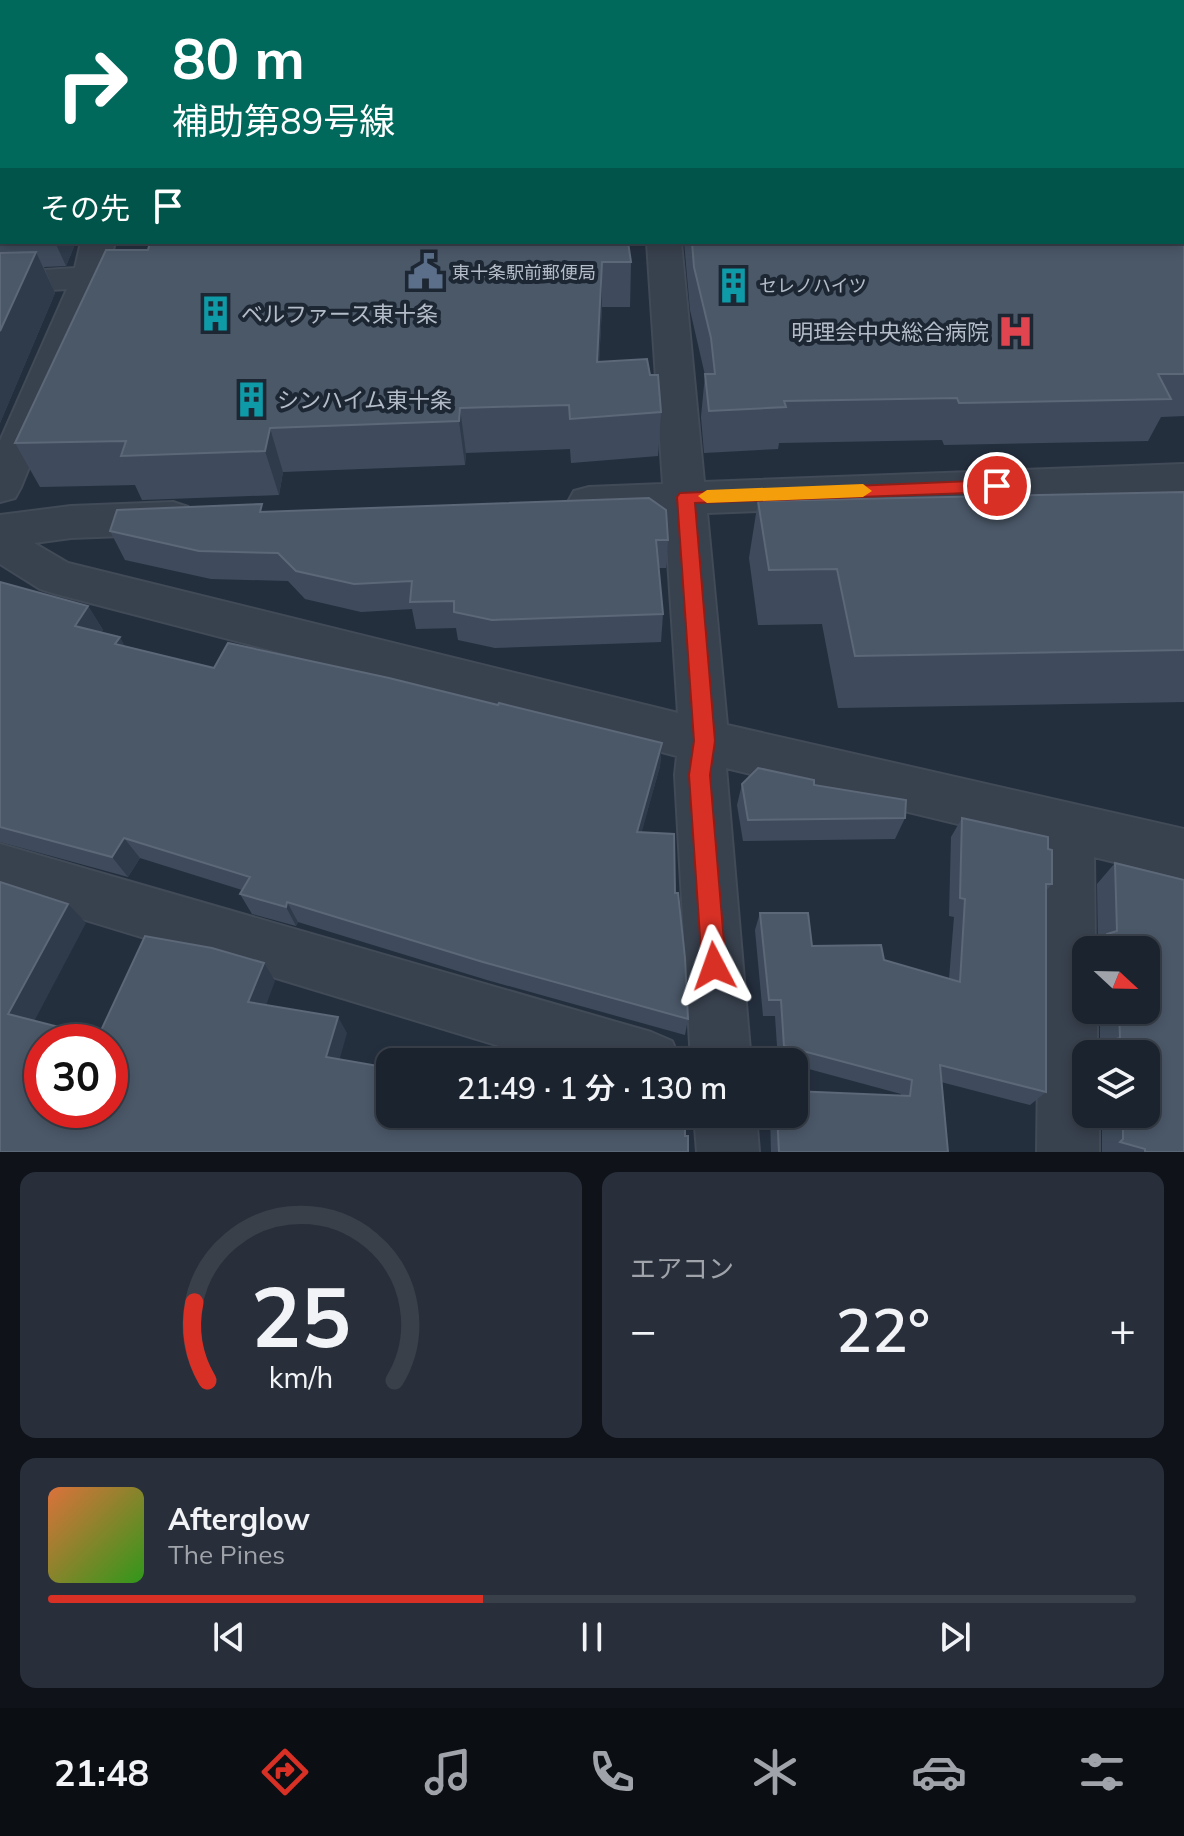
<!DOCTYPE html>
<html lang="ja">
<head>
<meta charset="utf-8">
<style>
  :root { --surface:#1b232e; --page:#282f3a; --text:#f1f3f6; --muted:#a0a4aa; --line:#39404a; --accent:#d93025 }
  body { margin:0; font-family:Mulish,"Noto Sans JP",sans-serif; background:var(--page); color:var(--text); height:100vh; display:flex; flex-direction:column; font-size:30px; white-space:nowrap }
  * { box-sizing:border-box; margin:0 }
  p { font-size:26px; color:var(--muted) }
  .icon { flex:none; width:44px; height:44px; fill:none; stroke:currentColor; stroke-width:2; stroke-linecap:round; stroke-linejoin:round }
  .map { position:relative; height:1152px; overflow:hidden }
  .side { display:flex; flex-direction:column; gap:20px; padding:20px; background:#0f1319; flex:1 }
  .side>* { flex:none }
  .hud { position:absolute; left:0px; top:0px; width:1184px; height:244px; box-shadow:0 4px 12px #0003,0 0 0 2px var(--line); background:#00695c; color:#fff; overflow:hidden }
  .needle { width:52px; rotate:112deg }
  .buttons { position:absolute; left:1072px; top:936px; display:grid; gap:16px }
  .buttons a { display:grid; place-items:center; width:88px; height:88px; border-radius:16px; background:var(--surface); box-shadow:0 4px 12px #0003,0 0 0 2px var(--line); font-size:40px }
  .speed { position:absolute; left:24px; top:1024px; display:flex; gap:16px; font-size:40px; font-weight:700; text-align:center }
  .speed>* { display:grid; place-content:center; width:104px; height:104px; border-radius:50%; background:var(--surface); box-shadow:0 4px 12px #0003,0 0 0 2px var(--line); line-height:1 }
  .speed .limit { border:12px solid #d22; background:#fff; color:#111 }
  .pin { position:absolute; display:grid; place-items:center; width:68px; height:68px; color:#fff; margin:-34px; border:4px solid #fff; border-radius:50%; box-shadow:0 2px 8px #0007 }
  .me { position:absolute; width:88px; margin:-44px; rotate:356deg; stroke-linejoin:round; filter:drop-shadow(0 0 6px #0008) }
  .turn { display:flex; align-items:center; gap:28px; height:168px; padding:0 40px; font-size:36px }
  .turn .icon { width:104px; height:104px; stroke-width:2.5 }
  .turn b { display:block; font-size:56px; line-height:68px }
  .then { display:flex; align-items:center; height:76px; padding:0 40px; background:#0003; gap:16px; font-size:30px }
  .big { font-size:60px; font-weight:600; line-height:1.1 }
  .side .tile { flex:1; display:flex; flex-direction:column; justify-content:center; gap:12px; min-width:0; padding:0 28px; border-radius:16px; background:var(--page) }
  .side .dial { align-items:center; gap:0 }
  .dial svg { height:208px; overflow:visible; fill:none; stroke:var(--line); stroke-width:7; stroke-linecap:round; text-anchor:middle }
  .dial text { fill:var(--text); stroke:none }
  .song { display:flex; align-items:center; gap:24px }
  .cover { width:96px; height:96px; border-radius:12px; background:linear-gradient(135deg,hsl(20 70% 55%),hsl(110 70% 35%)) }
  .played { height:8px; border-radius:4px; background:linear-gradient(90deg,var(--accent) 40%,var(--line) 40%) }
  .keys { display:flex; justify-content:space-around; direction:ltr }
  .heat { display:flex; justify-content:space-between; align-items:center; font-size:44px; direction:ltr }
  .side .tiles { flex:1; display:grid; gap:20px; grid-template-columns:1fr 1fr }
  .tile:last-child { grid-column:span 2 }
  .trip { position:absolute; left:376px; top:1048px; width:432px; height:80px; border-radius:16px; background:var(--surface); box-shadow:0 4px 12px #0003,0 0 0 2px var(--line); font-weight:600; line-height:80px; text-align:center }
  .tabs { display:flex; height:128px; justify-content:space-around; align-items:center; background:#0b0e12; color:var(--muted) }
  .tabs .icon { width:56px; height:56px }
  .tabs .current { color:var(--accent) }
  .tabs b { font-size:36px; color:var(--text) }
  .map>svg:first-child { display:block }
  .lines { fill:none; stroke-linecap:round; stroke-linejoin:round }
  .minor-casing { stroke:#414a57; stroke-width:4 }
  .minor { fill:#38414e; fill-rule:evenodd }
  .rail { stroke:#5a6575; stroke-width:4; stroke-dasharray:5 5; stroke-linecap:butt }
  .wall { fill:#3f4b5c }
  .shaded-wall { fill:#2f3b4b }
  .building { fill:#4b5868; stroke:#5c6777; stroke-width:2; fill-rule:evenodd }
  .route { fill:#d93025; stroke:#8d1f18; stroke-width:2 }
  .slow { fill:#f59e0b }
  .labels { text-anchor:middle; dominant-baseline:central; stroke-width:8; stroke-linejoin:round; paint-order:stroke }
  .far-poi-label { font-size:18px; fill:#b4bcc9; stroke:#1d2633; text-anchor:start }
  .poi-label { font-size:22px; fill:#b4bcc9; stroke:#1d2633; text-anchor:start }
</style>
</head>
<body>
<div class="map">
<svg width="1184" height="1152" viewBox="0 0 1184 1152">
  <rect width="100%" height="100%" fill="#242f3e"/>
  <g class="lines">
    <defs>
      <path id="minor" d="M265,0H291V2H265Z
        M81,242H115L109,266L153,263L165,266L170,273L165,280L103,287L21,487L15,498L0,502V441L67,289L0,293V273L75,268Z
        M647,242H681L704,482L1184,464V494L707,513L727,725L1184,829V879L1094,857L1095,950H1086V1010H1097V1054H1086V1114H1099V1152H1037L1041,844L726,768L751,1062H691L675,775L677,756L56,594L40,589L0,564V515L71,506L173,502L188,507L194,518L188,529L173,534L71,538L34,543L68,563L678,713L665,514L589,517L574,513L568,502L574,491L589,487L663,484Z
        M0,844L651,1032L672,1041L681,1062H552L0,894Z
        M694,1114H756L759,1152H697Z"/>
    </defs>
    <use href="#minor" class="minor-casing"/>
    <use href="#minor" class="minor"/>
    <path class="rail" d="M0,1L10,0
      M292,2L311,0"/>
  </g>
  <path class="wall" d="M1184,0V416L1161,417L1148,441L944,445L942,440L779,443L778,449L704,453L701,417L705,375L690,310L684,242H1182V2Z
    M0,10H2V242H76L66,266L44,267L55,293L0,423Z
    M148,250L631,262L630,307H602L599,362L650,375L661,412L658,456L571,463L570,449L466,453L465,465L283,472L279,495L142,500L135,485L40,487L15,443Z
    M1184,492V702L838,708L822,624L758,625L749,558L758,501Z
    M264,511L668,540L666,568H659L663,614L661,642L495,648L458,640L456,628L416,629L412,609L361,612L305,599L288,581L211,579L125,560L110,531Z
    M0,582L88,606L103,630L101,633L125,646L214,668L498,705L662,743L660,766L641,833L675,893L688,1019L685,1035L487,980L298,922L296,926L252,914L240,894L242,890L140,858L128,877L0,842Z
    M742,784L814,785L905,818L895,839L743,841L737,805Z
    M962,818L1048,849L1052,884L1046,891V1092L1030,1105L941,1082L948,1152H771L770,1114H794L901,1096V1094L794,1065V1062L778,1061L775,1016H763L755,930L760,913L812,946L884,960L949,979L954,917L949,916L951,837Z
    M1115,863L1184,880V1152H1102V1114H1146V1054H1094L1100,1049V1010H1146V950H1092L1098,944L1097,884Z"/>
  <path class="shaded-wall" d="M55,242H76L66,266Z
    M36,252L55,293L0,423V331Z
    M602,262V307L597,406V362Z
    M460,408L466,453L465,465L459,421Z
    M270,428L283,472L279,495L265,451Z
    M88,606L103,630L90,650L75,626Z
    M120,637L133,661L115,644Z
    M662,743L660,766L636,853L637,832Z
    M124,838L140,858L128,877L112,857Z
    M287,902L298,922L296,926L286,907Z
    M68,904L86,923L29,1031L8,1014Z
    M264,963L275,981L261,1019L248,1002Z
    M338,1017L347,1033L336,1072L326,1057Z"/>
  <path class="building" d="M124,0H244V2H90Z
    M314,0H386V2H314Z
    M1152,0H1184V20L1182,19V2H1147Z
    M0,10H2V228L0,229Z
    M1184,31V374H1158L1171,399L959,403L957,398L784,401L786,407L709,411L705,374H715L711,338L694,267L692,242H1182V32Z
    M150,242H628L631,262H602L597,362L647,359L650,375H658L661,412L570,419L569,405L460,408L459,421L270,428L265,451L121,456L126,441L15,443L106,250H148Z
    M36,252L0,331V253Z
    M1184,492V650L855,656L837,569L769,570L758,501Z
    M649,498L666,510L668,540H656L663,614L492,620L454,612V601L410,602L412,581L354,584L296,571L278,553L199,551L110,531L117,510L262,504L260,512Z
    M0,582L88,606L75,626L120,637L115,644L214,668L228,643L389,678L498,705L499,703L662,743L637,832L674,834L675,893H678L685,958L688,1019L483,962L287,902L286,907L240,894L250,877L124,838L112,857L0,827Z
    M758,768L814,780V785L906,800L905,818L748,820L742,784Z
    M962,818L1048,837V849L1052,850V884H1046V1092L940,1065L948,1152H779L777,1114H794V1091L910,1096L912,1080L784,1046L781,1000H769L760,913H808L812,946L881,945L884,960L960,982L965,899L960,898Z
    M1115,863L1184,880V1152H1145V1149L1120,1142L1123,1139V1114H1146V1054H1111L1110,1041L1120,1038L1119,1010H1146V950H1107V934L1117,931Z
    M0,882L68,904L8,1014L98,1037L145,936L212,948L264,963L248,1002L338,1017L326,1057L390,1068V1114H685V1136H688V1152H0ZM42,1042H110V1110H42Z
    M447,1050L512,1062H445Z"/>
  <path class="route" d="M997,480L1006,486L997,492L695,503L715,741L710,775L726,966L722,975L714,978L706,975L702,966L689,775L694,741L677,497L680,493Z"/>
  <path class="slow" d="M863,484L872,491L863,497L707,503L698,496L707,490Z"/>
  <defs>
    <symbol id="civic-bare" viewBox="-9 -9 18 18"><path d="M-.6-6.5H3V-4.5H.6V-3L4-1V1h2V6H-6V1h2V-1L-.6-3ZM-1.2 2.5V6h2.4V2.5Z" fill="#5c6f8a" stroke="#1d2633" stroke-width="2.5" paint-order="stroke"/></symbol>
    <symbol id="building-bare" viewBox="-9 -9 18 18"><path d="M-4-6H4V6H1V3H-1V6H-4ZM-2.5-4.3h1.7v1.8h-1.7ZM.8-4.3h1.7v1.8H.8ZM-2.5-1h1.7V.8h-1.7ZM.8-1h1.7V.8H.8Z" fill="#0f9aa8" stroke="#1d2633" stroke-width="2.5" paint-order="stroke"/></symbol>
    <symbol id="hospital-bare" viewBox="-9 -9 18 18"><path d="M-5-5h3v3.5h4V-5h3V5h-3V1.5h-4V5h-3Z" fill="#e0444e" stroke="#1d2633" stroke-width="2.5" paint-order="stroke"/></symbol>
  </defs>
  <g fill-rule="evenodd">
    <use href="#civic-bare" x="400" y="246" width="51" height="51"/>
    <use href="#building-bare" x="708" y="260" width="51" height="51"/>
    <use href="#building-bare" x="190" y="288" width="51" height="51"/>
    <use href="#hospital-bare" x="990" y="306" width="51" height="51"/>
    <use href="#building-bare" x="226" y="374" width="51" height="51"/>
  </g>
  <g class="labels">
    <g class="far-poi-label">
      <text x="452" y="272">東十条駅前郵便局</text>
      <text x="759" y="285">セレノハイツ</text>
    </g>
    <g class="poi-label">
      <text x="241" y="314">ベルファース東十条</text>
      <text x="989" y="332" text-anchor="end">明理会中央総合病院</text>
      <text x="277" y="400">シンハイム東十条</text>
    </g>
  </g>
</svg>
<div class="buttons">
<a><svg class="needle" viewBox="-14 -14 28 28"><path d="M0-13l5 13h-10z" fill="#e53935"/><path d="M0 13l5-13h-10z" fill="#a0a4aa"/></svg></a>
<a><svg class="icon" aria-label="layers" viewBox="0 0 24 24"><path d="M12 4l9 5-9 5-9-5zM3 14l9 5 9-5"/></svg></a>
</div>
<div class="speed"><div class="limit">30</div></div>
<div class="pin" style="left:997px;top:486px;background:#d93025"><svg class="icon" aria-label="arrive" viewBox="0 0 24 24"><path d="M6 21V4h12l-3 4 3 4H6"/></svg></div>
<svg class="me" style="left:714px;top:966px" viewBox="-20 -20 40 40"><path d="M0-17L14 15 0 8-14 15z" fill="#d93025" stroke="#fff" stroke-width="4"/></svg>
<div class="trip">21:49 · 1 分 · 130 m</div>
<div class="hud">
<div class="turn"><svg class="icon" aria-label="right" viewBox="0 0 24 24"><path d="M7 20v-9h11M14 6l5 5-5 5"/></svg><div><b>80 m</b>補助第89号線</div></div>
<div class="then">その先<svg class="icon" aria-label="arrive" viewBox="0 0 24 24"><path d="M6 21V4h12l-3 4 3 4H6"/></svg></div>
</div>
</div>
<section class="side">
<div class="tiles">
<div class="tile dial"><svg viewBox="0 0 100 80">
<path d="M14 69A42 42 0 1 1 86 69"/>
<path d="M14 69A42 42 0 0 1 9 39" stroke="#d93025"/>
<text x="50" y="56" font-size="32" font-weight="700">25</text>
<text x="50" y="72" font-size="11">km/h</text>
</svg></div>
<div class="tile"><p>エアコン</p>
<div class="heat"><a>−</a><b class="big">22°</b><a>+</a></div>
</div>
<div class="tile">
<div class="song"><i class="cover"></i><div><b>Afterglow</b><p>The Pines</p></div></div>
<div class="played"></div>
<div class="keys"><svg class="icon" aria-label="previous" viewBox="0 0 24 24"><path d="M18 5L8 12l10 7zM5 5v14"/></svg><svg class="icon" aria-label="pause" viewBox="0 0 24 24"><path d="M8 5v14M16 5v14"/></svg><svg class="icon" aria-label="next" viewBox="0 0 24 24"><path d="M6 5l10 7-10 7zM19 5v14"/></svg></div>
</div>
</div>
</section>
<nav class="tabs">
<b>21:48</b>
<svg class="icon current" aria-label="directions" viewBox="0 0 24 24"><path d="M12 3l9 9-9 9-9-9zM9 14v-3h6M13 9l2 2-2 2"/></svg>
<svg class="icon" aria-label="music" viewBox="0 0 24 24"><path d="M9 18V5l10-2v13"/><circle cx="6" cy="18" r="3"/><circle cx="16" cy="16" r="3"/></svg>
<svg class="icon" aria-label="phone" viewBox="0 0 24 24"><path d="M5 4h4l2 5-3 2q2 4 5 5l2-3 5 2v4C11 20 4 13 5 4z"/></svg>
<svg class="icon" aria-label="climate" viewBox="0 0 24 24"><path d="M12 3v18M4 7l16 10M4 17L20 7"/></svg>
<svg class="icon" aria-label="car" viewBox="0 0 24 24"><path d="M5 17H2v-5l4-1 3-4h7l3 4 3 1v5h-3M9 17h6M6 11h13"/><circle cx="7" cy="17" r="2"/><circle cx="17" cy="17" r="2"/></svg>
<svg class="icon" aria-label="filters" viewBox="0 0 24 24"><path d="M4 7h16M4 17h16"/><circle cx="9" cy="7" r="2"/><circle cx="15" cy="17" r="2"/></svg>
</nav>
</body>
</html>
